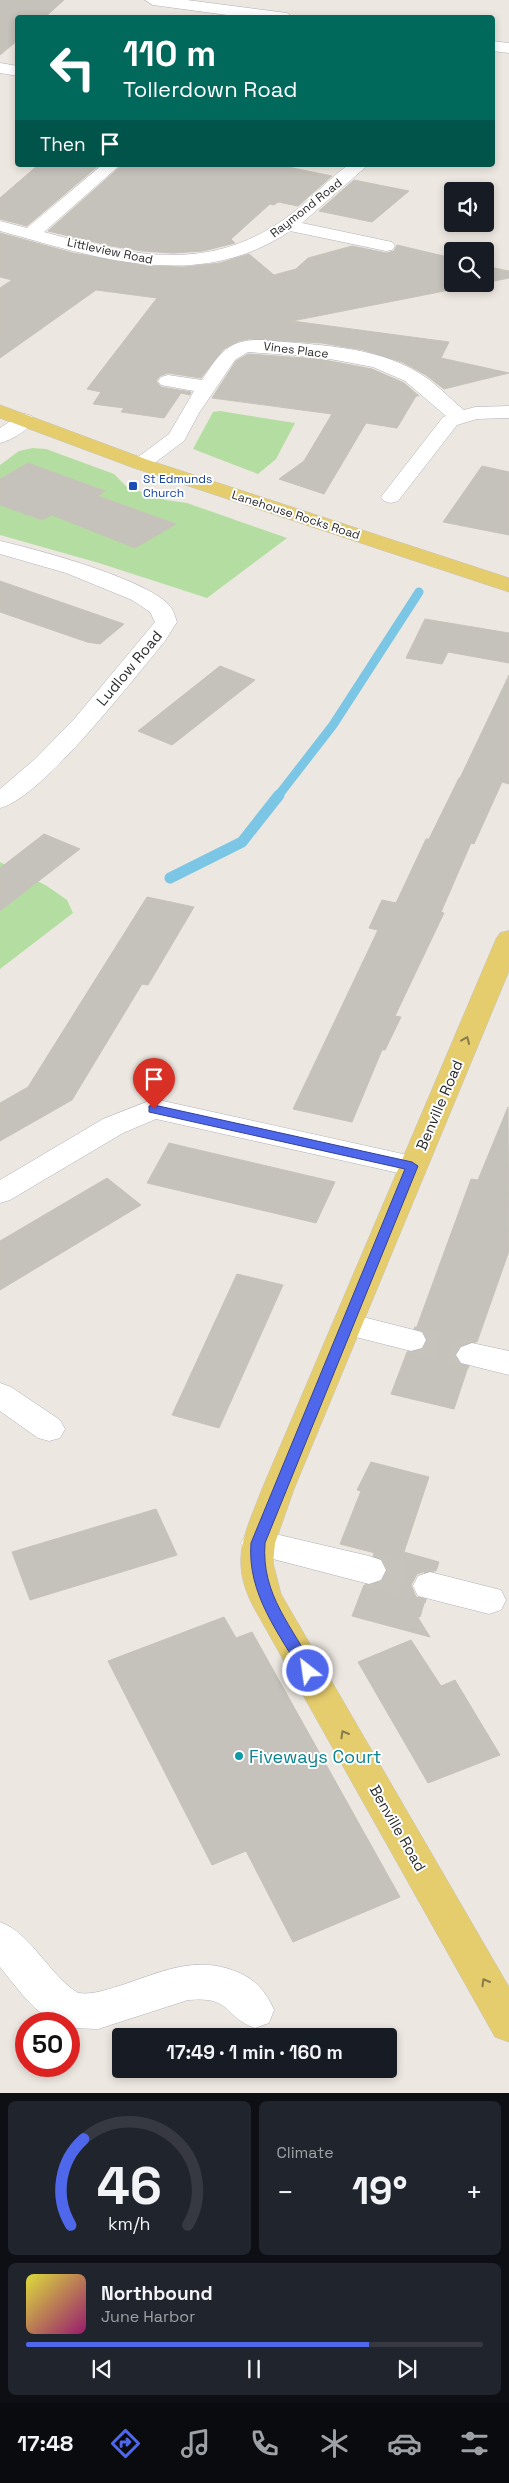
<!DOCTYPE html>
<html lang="en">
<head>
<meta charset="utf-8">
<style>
  :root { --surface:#171b24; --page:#20242c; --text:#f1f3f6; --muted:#9ea1a6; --line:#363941; --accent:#4e67eb }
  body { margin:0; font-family:"Space Grotesk",sans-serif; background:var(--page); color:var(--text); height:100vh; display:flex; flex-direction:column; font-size:19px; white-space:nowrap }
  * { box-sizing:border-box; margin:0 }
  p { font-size:16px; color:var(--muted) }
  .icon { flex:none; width:28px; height:28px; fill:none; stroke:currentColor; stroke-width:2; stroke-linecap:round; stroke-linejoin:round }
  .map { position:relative; height:2093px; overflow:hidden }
  .drawer { display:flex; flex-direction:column; gap:8px; padding:8px; background:#0d0f14; flex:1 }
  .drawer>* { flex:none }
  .banner { position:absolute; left:15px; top:15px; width:480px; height:152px; border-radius:5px; box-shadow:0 2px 8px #0003; background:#00695c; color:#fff; overflow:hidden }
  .controls { position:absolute; left:444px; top:182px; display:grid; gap:10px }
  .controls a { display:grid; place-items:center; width:50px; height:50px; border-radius:5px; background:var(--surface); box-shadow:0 2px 8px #0003; font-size:25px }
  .speed { position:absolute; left:15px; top:2012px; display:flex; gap:10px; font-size:25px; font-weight:700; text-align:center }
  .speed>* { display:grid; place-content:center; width:65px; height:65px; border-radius:50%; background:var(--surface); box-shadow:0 2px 8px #0003; line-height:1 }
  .speed .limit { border:8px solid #d22; background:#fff; color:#111 }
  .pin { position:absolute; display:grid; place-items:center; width:42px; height:42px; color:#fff; margin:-51px -21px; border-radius:50% 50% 50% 0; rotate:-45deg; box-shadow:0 0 5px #0007 }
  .pin .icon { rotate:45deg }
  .me { position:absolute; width:55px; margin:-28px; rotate:330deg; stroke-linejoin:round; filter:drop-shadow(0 0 4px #0008) }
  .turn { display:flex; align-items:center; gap:18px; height:105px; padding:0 25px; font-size:22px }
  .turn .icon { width:65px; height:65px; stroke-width:2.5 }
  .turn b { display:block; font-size:35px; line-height:42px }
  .then { display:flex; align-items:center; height:48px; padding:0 25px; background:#0003; gap:10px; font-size:19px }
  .big { font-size:38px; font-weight:700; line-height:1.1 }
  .drawer .widget { flex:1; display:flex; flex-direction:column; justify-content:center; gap:8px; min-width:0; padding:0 18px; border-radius:8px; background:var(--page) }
  .drawer .dial { align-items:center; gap:0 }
  .dial svg { height:130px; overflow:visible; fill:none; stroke:var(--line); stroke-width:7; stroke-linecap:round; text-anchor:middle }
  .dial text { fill:var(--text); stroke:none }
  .song { display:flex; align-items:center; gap:15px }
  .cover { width:60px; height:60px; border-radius:8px; background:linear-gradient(135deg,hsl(60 70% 55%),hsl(320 70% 35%)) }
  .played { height:5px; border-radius:2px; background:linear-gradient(90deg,var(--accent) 75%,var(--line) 75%) }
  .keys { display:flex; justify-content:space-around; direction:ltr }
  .heat { display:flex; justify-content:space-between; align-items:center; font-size:28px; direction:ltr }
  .drawer .tiles { flex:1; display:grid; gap:8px; grid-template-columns:1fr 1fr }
  .widget:last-child { grid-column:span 2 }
  .trip { position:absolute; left:112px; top:2028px; width:285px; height:50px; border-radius:5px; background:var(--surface); box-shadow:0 2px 8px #0003; font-weight:700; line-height:50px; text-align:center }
  .tabs { display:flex; height:80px; justify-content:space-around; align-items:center; background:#090b0e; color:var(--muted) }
  .tabs .icon { width:35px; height:35px }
  .tabs .active { color:var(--accent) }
  .tabs b { font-size:22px; color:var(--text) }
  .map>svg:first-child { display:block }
  .green { fill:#b4dea1 }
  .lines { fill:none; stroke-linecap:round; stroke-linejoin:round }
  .stream-far1 { stroke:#7cc6e5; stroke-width:9 }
  .stream { stroke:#7cc6e5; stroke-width:11 }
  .building { fill:#c5c1bb; stroke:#c8c3b9 }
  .minor-tunnel-far1 { stroke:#c6c2bc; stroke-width:28; stroke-dasharray:28 14; stroke-linecap:butt }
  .minor-tunnel { stroke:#c6c2bc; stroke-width:36; stroke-dasharray:36 18; stroke-linecap:butt }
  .minor-casing { stroke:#b0b1bb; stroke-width:1 }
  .major-casing { stroke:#c4c4c4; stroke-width:1 }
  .minor { fill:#fff; fill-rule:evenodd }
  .major { fill:#e5cc6c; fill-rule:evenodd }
  .oneway { stroke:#887c4c }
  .route { fill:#4e67eb; stroke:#334399 }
  .transit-dot { fill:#1a4fb4; stroke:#fff; stroke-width:2 }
  .culture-dot { fill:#0f9aa8; stroke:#fff; stroke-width:2 }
  .labels { text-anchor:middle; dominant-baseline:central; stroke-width:4; stroke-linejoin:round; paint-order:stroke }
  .far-street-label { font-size:12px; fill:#2c2c2c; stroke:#fff }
  .far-transit-label { font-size:12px; fill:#164399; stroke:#fff; text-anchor:start }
  .street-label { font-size:15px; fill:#2c2c2c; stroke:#fff }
  .near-culture-label { font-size:18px; fill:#0d838f; stroke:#fff; text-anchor:start }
</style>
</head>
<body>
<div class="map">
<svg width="509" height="2093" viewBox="0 0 509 2093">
  <rect width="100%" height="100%" fill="#ece7e0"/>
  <path class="green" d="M220,411L295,423L276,459L258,474L193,449L213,412Z
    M33,448L46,449L114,474L127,487L166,500L187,503L287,538L207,598L99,563L0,535V465L19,451Z
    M0,862L47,886L67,900L73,913L0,969Z"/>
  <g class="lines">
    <path class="stream-far1" d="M278,796L333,725L419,592"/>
    <path class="stream" d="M170,878L242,842L279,795"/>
  </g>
  <path class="building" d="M0,0H64L44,18H18V40L0,55Z
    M38,165H99L27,226L0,219V198Z
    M122,165H278L332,176L298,206L278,202L274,205L270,204L231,239L235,243L203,251L173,253L142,251L111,246L48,231Z
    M354,180L409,191L372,222L319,211Z
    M0,233L73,253L147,266L184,267L220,263L249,254L274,275L296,269L308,258L352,246L386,253L394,251L397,245L452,258V284H480L292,321L449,342L441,358L509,373L444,389L426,375L402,362L363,350L322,343L249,339L239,341L224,349L201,378L168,373L160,376L156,381L161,387L191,392L190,395L181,393L164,418L121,412L124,408L93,404L101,392L87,389L157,298L96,290L0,358V288L12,280L0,277Z
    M485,266L509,271V278L485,283Z
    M248,354L319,359L372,369L404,383L419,396H416L397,428L366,423L324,494L279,479L304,461L332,414L212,398L236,361Z
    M28,463L105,491L98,496L176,524L135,548L52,515L42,520L0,505V479Z
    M482,466L509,472V535L443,522Z
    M0,581L124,624L100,644L87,642L0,612Z
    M425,619L509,633V663L448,652L442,664L406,658Z
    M220,666L255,680L172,745L138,731Z
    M509,675V784L502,782L474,844L471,843L441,912L444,913L395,1016L401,1017L385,1050H382L352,1122L293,1109L378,930L369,928L382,900L396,903L426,839H429L459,778H460Z
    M44,834L80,849L0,911V868Z
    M147,897L194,907L148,985L142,984L72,1100L0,1141V1103L28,1087Z
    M508,1107L509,1251L477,1342L471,1341L460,1345L454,1354L459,1364L468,1367L454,1409L391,1394L407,1352L422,1350L428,1341L424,1331L416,1329L471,1179L478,1180Z
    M169,1143L335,1182L316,1223L147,1183Z
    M107,1178L141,1205L0,1290V1241Z
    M237,1274L283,1285L219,1428L172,1415Z
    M371,1462L429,1477L404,1552L439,1562L436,1571L429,1570L417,1574L411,1585L416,1597L425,1600L420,1617L417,1616L430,1637L352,1616L364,1585L370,1586L382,1582L388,1571L383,1559L374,1556L375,1553L340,1544L361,1491L357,1490Z
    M156,1509L177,1555L30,1600L12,1552Z
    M224,1617L236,1638L252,1632L400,1897L293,1942L246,1851L212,1865L108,1661Z
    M411,1640L441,1686L455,1680L500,1755L428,1783L358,1662Z"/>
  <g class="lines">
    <path class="minor-tunnel-far1" d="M411,1340L472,1355"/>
    <path class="minor-tunnel" d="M369,1570L430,1586"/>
    <defs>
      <path id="minor" d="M145,0H187L287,13L294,18H249L153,5Z
        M492,41L509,43V53L492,51Z
        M0,63L18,66V76L0,73Z
        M102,165H120L44,232C136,257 213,275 294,212C306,203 340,169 349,165C354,163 363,165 368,165L302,223L392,242L395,246L392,250L386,251L290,231C198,293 98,258 0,231V221L27,228Z
        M261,340C313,345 374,345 419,373C436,383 449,398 464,410L475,407L509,406V418L477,419L457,425L398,501L391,503L384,501L381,497L384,493L443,417L446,416L405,381L373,367L319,357L248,352L235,360L199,413L184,441L148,468L141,470L134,468L131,464L134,460L169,434L194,391L161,385L158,381L161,377L168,375L202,380C219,355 227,339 261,340Z
        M25,414L32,416L35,420C28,430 12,440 0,443V428L18,416Z
        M0,541C36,549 146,579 169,605C173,609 175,616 177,622L165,641C134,678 42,798 0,808V789L35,759L75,718L155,622L150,612L132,600L66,573L0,554Z
        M154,1099L412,1156L422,1159L426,1166L422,1173L412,1176L156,1119L123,1133L10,1200L0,1203V1180L103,1119Z
        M347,1313L422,1332L426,1340L422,1348L411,1351L336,1332L332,1324L336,1316Z
        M472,1343L509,1351V1375L461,1363L456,1355L461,1347Z
        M0,1383L11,1387L60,1420L65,1429L60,1438L49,1441L38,1438L0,1411Z
        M258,1530L369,1556L381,1560L386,1570L381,1580L369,1584L246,1552L241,1543L246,1534Z
        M430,1572L501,1590L506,1600L501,1610L489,1614L418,1596L413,1586L418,1576Z
        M0,1922C31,1933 49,1975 78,1993C93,1995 105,1990 119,1986C159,1973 193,1955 235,1971C254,1978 266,1991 274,2010L269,2023L255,2028C222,2016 233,1996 188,2000L98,2029L71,2028L69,2024C40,2024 17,1987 0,1967Z"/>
      <path id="major" d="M0,405L148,460L509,578V592L134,468L0,418Z
        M509,931V971L294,1489L275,1543L273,1563L281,1594L509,1987V2042L495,2037L253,1606C229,1559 245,1534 262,1489L496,939L500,933Z"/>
    </defs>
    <use href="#minor" class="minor-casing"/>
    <use href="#major" class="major-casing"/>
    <use href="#minor" class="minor"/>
    <use href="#major" class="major"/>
  </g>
  <defs><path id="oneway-chevron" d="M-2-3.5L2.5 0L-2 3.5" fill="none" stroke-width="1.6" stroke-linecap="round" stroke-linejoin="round" transform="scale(1.25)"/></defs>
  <g class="oneway">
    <use href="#oneway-chevron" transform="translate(466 1040) rotate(-67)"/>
    <use href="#oneway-chevron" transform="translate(344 1734) rotate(-120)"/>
    <use href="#oneway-chevron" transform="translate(485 1982) rotate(-120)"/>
  </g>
  <path class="route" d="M154,1105L412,1162L418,1166L265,1543C261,1596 293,1626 315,1671L313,1675L308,1677L303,1675C279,1633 247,1594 251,1543L405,1169L149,1112V1106Z"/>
  <rect class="transit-dot" x="128" y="481" width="10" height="10" rx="2.5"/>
  <circle class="culture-dot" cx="239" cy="1756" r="5"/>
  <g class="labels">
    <g class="far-street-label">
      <text transform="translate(306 208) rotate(-38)">Raymond Road</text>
      <text transform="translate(110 251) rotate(12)">Littleview Road</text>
      <text transform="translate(296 350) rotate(7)">Vines Place</text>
      <text transform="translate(296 515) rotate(18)">Lanehouse Rocks Road</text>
    </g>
    <g class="far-transit-label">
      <text x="143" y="479">St Edmunds<tspan x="143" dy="14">Church</tspan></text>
    </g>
    <g class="street-label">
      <text transform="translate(129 668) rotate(-50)">Ludlow Road</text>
      <text transform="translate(439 1105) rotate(-67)">Benville Road</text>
      <text transform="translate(398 1828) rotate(60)">Benville Road</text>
    </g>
    <g class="near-culture-label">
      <text x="249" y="1756">Fiveways Court</text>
    </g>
  </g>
</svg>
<div class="controls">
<a><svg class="icon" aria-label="sound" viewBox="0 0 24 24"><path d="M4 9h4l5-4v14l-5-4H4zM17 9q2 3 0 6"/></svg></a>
<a><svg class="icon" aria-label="search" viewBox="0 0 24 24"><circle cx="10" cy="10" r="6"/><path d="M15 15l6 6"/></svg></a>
</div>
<div class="speed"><div class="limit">50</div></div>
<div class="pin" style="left:154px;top:1109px;background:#d93025"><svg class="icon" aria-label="arrive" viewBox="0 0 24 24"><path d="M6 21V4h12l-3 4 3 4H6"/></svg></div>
<svg class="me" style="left:308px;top:1671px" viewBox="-20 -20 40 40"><circle r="17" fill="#4e67eb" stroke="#fff" stroke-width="3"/><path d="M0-11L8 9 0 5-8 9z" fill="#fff"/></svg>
<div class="trip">17:49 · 1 min · 160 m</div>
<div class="banner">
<div class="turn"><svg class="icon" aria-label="left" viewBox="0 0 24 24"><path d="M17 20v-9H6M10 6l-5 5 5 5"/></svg><div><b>110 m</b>Tollerdown Road</div></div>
<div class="then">Then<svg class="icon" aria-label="arrive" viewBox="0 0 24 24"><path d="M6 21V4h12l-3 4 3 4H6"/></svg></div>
</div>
</div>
<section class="drawer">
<div class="tiles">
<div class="widget dial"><svg viewBox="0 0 100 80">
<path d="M14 69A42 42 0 1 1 86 69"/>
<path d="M14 69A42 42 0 0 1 22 16" stroke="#4e67eb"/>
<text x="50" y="56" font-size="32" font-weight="700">46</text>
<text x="50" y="72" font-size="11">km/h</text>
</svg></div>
<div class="widget"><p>Climate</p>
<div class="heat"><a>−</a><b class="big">19°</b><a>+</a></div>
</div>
<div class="widget">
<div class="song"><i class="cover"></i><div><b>Northbound</b><p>June Harbor</p></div></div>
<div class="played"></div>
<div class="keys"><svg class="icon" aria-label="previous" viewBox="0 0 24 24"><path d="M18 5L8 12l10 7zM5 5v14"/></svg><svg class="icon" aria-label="pause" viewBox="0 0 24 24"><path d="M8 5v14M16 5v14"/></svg><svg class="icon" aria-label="next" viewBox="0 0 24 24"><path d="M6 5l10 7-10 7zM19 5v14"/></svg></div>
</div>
</div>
</section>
<nav class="tabs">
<b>17:48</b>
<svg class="icon active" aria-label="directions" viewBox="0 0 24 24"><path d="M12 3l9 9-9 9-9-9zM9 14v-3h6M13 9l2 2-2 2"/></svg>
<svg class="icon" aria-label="music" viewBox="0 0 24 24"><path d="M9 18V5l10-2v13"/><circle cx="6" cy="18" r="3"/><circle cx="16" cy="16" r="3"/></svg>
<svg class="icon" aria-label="phone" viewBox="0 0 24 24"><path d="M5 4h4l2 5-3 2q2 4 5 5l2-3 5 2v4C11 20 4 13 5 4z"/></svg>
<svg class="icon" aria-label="climate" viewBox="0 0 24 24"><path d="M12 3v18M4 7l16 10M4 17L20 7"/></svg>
<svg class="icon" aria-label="car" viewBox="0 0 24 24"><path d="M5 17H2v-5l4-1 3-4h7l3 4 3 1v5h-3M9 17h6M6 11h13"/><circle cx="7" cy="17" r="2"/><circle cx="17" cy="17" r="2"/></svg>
<svg class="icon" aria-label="filters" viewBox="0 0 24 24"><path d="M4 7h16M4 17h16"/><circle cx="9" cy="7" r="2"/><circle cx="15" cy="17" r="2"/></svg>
</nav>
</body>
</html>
